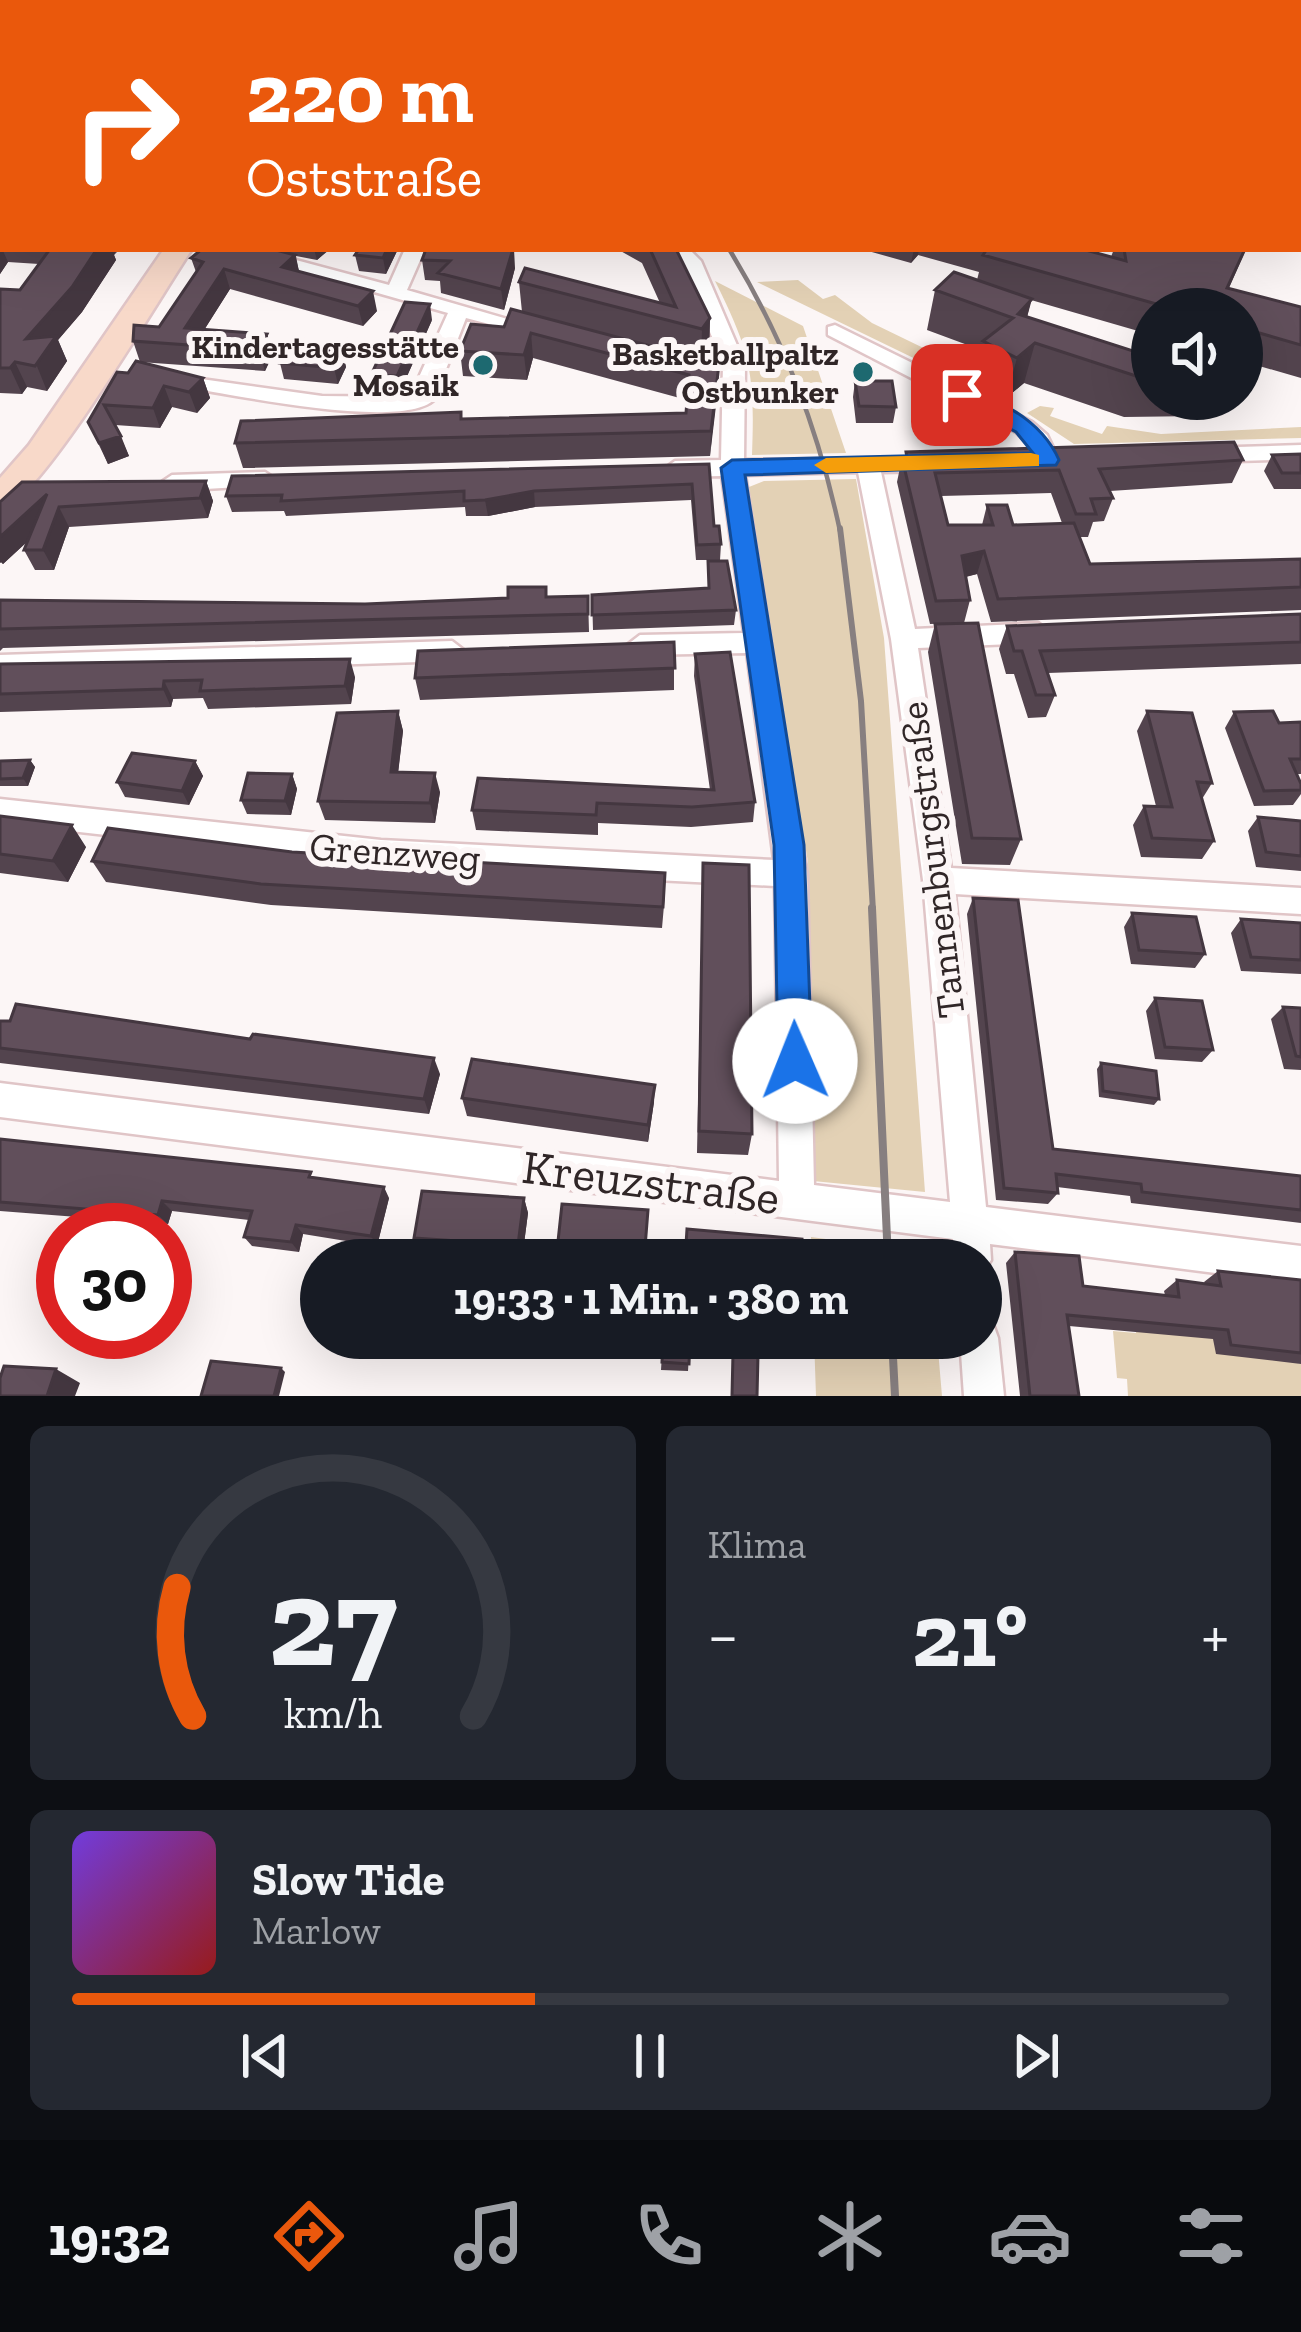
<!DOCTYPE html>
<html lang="de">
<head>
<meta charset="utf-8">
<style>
  :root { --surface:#171b24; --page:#242831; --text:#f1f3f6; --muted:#9ea1a6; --line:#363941; --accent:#ea580c }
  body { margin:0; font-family:"Zilla Slab",serif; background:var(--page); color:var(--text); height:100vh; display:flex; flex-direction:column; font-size:45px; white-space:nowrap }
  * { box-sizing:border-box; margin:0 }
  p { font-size:39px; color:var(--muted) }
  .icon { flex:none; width:66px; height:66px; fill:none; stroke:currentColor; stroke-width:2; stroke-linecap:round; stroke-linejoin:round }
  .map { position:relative; height:1396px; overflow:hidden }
  .side { display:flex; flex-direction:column; gap:30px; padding:30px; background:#0d0f14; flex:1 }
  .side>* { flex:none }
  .guide { position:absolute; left:0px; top:0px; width:1302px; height:252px; box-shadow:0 12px 48px #0002; background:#ea580c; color:#fff; overflow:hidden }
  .tools { position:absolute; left:1131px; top:288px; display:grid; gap:24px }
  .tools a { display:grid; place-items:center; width:132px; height:132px; border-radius:50%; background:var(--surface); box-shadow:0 12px 48px #0002; font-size:60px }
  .speed { position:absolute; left:36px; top:1203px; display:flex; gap:24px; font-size:60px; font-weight:700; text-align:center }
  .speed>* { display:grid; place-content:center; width:156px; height:156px; border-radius:50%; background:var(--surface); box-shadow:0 12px 48px #0002; line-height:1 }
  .speed .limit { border:18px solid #d22; background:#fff; color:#111 }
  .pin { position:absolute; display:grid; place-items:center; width:102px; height:102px; color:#fff; margin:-51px; border-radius:24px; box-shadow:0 6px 18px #0006 }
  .me { position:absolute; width:132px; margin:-66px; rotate:359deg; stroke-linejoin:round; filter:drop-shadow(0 0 9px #0008) }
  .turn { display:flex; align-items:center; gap:42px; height:252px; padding:0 48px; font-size:54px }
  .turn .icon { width:156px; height:156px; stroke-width:2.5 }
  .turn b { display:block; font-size:84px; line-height:102px }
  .big { font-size:90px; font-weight:700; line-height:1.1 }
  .side .widget { flex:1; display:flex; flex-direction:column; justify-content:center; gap:18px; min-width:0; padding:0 42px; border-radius:18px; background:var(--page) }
  .side .dial { align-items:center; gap:0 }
  .dial svg { height:312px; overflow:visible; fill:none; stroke:var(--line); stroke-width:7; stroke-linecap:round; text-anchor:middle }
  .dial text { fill:var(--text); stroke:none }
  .song { display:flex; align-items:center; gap:36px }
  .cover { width:144px; height:144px; border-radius:18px; background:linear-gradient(135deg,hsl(260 70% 55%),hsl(0 70% 35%)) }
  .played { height:12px; border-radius:6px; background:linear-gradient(90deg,var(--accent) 40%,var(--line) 40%) }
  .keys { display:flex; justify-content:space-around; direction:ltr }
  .heat { display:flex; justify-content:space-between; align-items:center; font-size:66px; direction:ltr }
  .side .tiles { flex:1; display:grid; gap:30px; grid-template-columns:1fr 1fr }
  .widget:last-child { grid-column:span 2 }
  .trip { position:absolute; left:300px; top:1239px; width:702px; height:120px; border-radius:60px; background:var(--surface); box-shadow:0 12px 48px #0002; font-weight:700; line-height:120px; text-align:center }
  .dock { display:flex; height:192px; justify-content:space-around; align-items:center; background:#090b0e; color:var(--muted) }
  .dock .icon { width:84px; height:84px }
  .dock .selected { color:var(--accent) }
  .dock b { font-size:54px; color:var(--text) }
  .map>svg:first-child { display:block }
  .green { fill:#e3d1b5 }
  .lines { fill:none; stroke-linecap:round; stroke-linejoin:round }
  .street-casing { stroke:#e0c5c7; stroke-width:5 }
  .secondary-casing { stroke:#e0c5c7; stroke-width:5 }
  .street { fill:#fff; fill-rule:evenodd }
  .secondary { fill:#f8d9c9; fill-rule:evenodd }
  .rail-far3 { stroke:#877f80; stroke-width:3 }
  .rail-far2 { stroke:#877f80; stroke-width:4.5 }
  .rail-far1 { stroke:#877f80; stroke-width:6 }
  .rail { stroke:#877f80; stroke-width:8 }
  .wall { fill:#53444e; fill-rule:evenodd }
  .shaded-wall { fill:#443740 }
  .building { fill:#614f5b; stroke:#443740; stroke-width:3 }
  .route { fill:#1a73e8; stroke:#114b97; stroke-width:3 }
  .slow { fill:#f59e0b }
  .poi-dot { fill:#1d6970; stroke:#fcf6f6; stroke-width:4.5 }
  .labels { text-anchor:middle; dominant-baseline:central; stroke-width:12; stroke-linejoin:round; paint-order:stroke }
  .far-poi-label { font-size:33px; font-weight:bold; fill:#302627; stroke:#fcf6f6; text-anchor:end }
  .street-label { font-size:39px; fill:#302627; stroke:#fcf6f6 }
  .near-street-label { font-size:48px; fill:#302627; stroke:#fcf6f6 }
</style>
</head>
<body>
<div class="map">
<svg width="1301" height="1396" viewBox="0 0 1301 1396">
  <rect width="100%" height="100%" fill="#fcf6f6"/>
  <path class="green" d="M798,280L823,299L835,295L872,323L977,374L965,383L757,282Z
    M715,281L803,326L846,453L752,455C755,374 751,353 715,281Z
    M1040,406L1054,408L1050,416L1102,434L1107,426L1161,434L1301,427V438L1074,444L1027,413Z
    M856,479L884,638L925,1192L813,1181L808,862L767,630L749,487L764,481Z
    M811,1237L930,1253L931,1260H812Z
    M1136,1329L1213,1338L1301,1364V1396H1128L1127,1379L1117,1378L1113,1331L1136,1333Z
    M814,1338H937L942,1396H816Z"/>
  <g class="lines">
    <defs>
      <path id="street" d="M301,0H315V3H301Z
        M223,249H255L389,285L405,249H425L407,290L552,332L542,338L466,318L434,400C401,430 241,396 195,389L187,387V377L322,396L410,397L448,313Z
        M668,249H689L701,261L745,364L744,460L945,458L948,463L937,471L881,472L915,629L1038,623L1051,633L1038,643L918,648L951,868L1301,888V914L955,894L986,1207L1301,1246V1284L990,1244L991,1260L981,1275V1260H955L953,1239L0,1117V1083L779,1181L775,886L381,866L0,823V799L381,840L774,860L747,653L640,655L627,645L640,635L744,633L722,476L675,477L664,469L675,461L721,460L723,364L682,263ZM858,472L891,639L923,880L950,1202L814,1185L807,874L745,475Z
        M835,325L1032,422L1047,435L1059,460L1056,465H1040L1029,444L1016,432L828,335V327Z
        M1301,445V459L1203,462L1192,455L1203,448Z
        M265,472L277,480L273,485L172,491L160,483L172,475Z
        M452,641L465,651L452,661L0,675V655Z
        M981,1320L993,1324L998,1338L1004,1396H964L960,1338H981Z"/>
      <path id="secondary" d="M164,249H192C161,295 41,500 0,511V478L29,445Z"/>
    </defs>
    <use href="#street" class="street-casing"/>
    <use href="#secondary" class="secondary-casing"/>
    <use href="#street" class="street"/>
    <use href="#secondary" class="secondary"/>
    <path class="rail-far3" d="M426,0L432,3
      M528,0L541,3
      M604,0L617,3"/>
    <path class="rail-far2" d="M729,249C784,339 818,428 840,531"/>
    <path class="rail-far1" d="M840,528L861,701L873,911"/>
    <path class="rail" d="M872,908L888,1260
      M892,1338L895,1396"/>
  </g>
  <path class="wall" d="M3,100V166L0,171V103Z
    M0,218L3,219V249H116L117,252L114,255L116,260L82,312L58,340L67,361L47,391L27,387L22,394L0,393V289L20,290L39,264L8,262L0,274Z
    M202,249H329L317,260L296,256L299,272L377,311L363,326L230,289L204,330L267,334L273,354L265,371L140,362L133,341L159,327L196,272L191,258Z
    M398,249L386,274L359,271L355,255Z
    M617,249H676L710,318L709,351L702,360L719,364L710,456L243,468L235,443L462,419L686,413L687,400L533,358L527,380L463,376L460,351L504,327L522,312L519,282L660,303L642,263Z
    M861,249H1085L1111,257L1114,249H1246L1229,288L1301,307V378L1242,361V309H1152V335L1031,300L1027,317L1152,357V399H1207L1200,416L1124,417L1024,383L1006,398L973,381L981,350L927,330L935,290L977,280L979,272L918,255L911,263Z
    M422,260L515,268L504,310L441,293L440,281L425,280Z
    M432,320L400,392L375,391L371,375Z
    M342,351L346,367L338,384L284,379L280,363Z
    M117,372L203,378L210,398L197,413L172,407L160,428L115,425L129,456L108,464L88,422Z
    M855,381L896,407L893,423H856L853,397Z
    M906,452L1243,460L1232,483L1110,491L1113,498L1104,521L1093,522L1088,537H1079L1090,564L1301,559V610L991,622L977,574L966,577L970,600L964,623L930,624L897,482L902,458H904ZM1051,493L1062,523L1013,525L987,505L982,525H948L941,496Z
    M1301,454V489H1274L1264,471L1272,455Z
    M709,464L714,526L721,544L720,560H696L691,500L535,507L488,516H466L465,507L286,516L284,511L232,512L226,496Z
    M206,481L213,501L208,518L69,527L54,570H35L24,550L28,541L3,564L1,562L0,563V502Z
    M708,561L736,610L734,625L593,630L592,595L708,589Z
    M546,587L547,597L588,596L589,632L3,648L0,651V600L365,604L508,598Z
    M1301,614V664L1048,673L1055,695L1046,717L1028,718L1014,674H1006L999,649L1007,626Z
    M935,624L1021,839L1010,865L962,864L928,652Z
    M674,642V690L420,700L415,678Z
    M695,654L755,802L753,822L691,827L598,823V835L476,830L472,810L710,790L694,676Z
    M0,664L355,677L351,704L208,709L203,698L173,699L171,707L0,712Z
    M398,711L403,731L398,772L440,792L435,823L325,820L318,801Z
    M1147,711L1212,783L1202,799L1214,841L1202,859L1141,857L1133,825L1144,806H1156L1137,731Z
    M1234,712L1279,723L1301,722V774H1297L1301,784V794L1293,805L1254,806L1225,728Z
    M30,760L35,767L28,786H0V761Z
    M195,761L203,776L189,805L125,797L117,782Z
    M292,774L297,789L291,815L247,814L241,800Z
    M0,816L86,847L68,882L0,873Z
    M1258,817L1301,821V871L1256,867L1248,831Z
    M292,852L665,894L662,928L271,905L106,882L92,861Z
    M703,863L752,1134L748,1155L697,1153Z
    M973,898L1053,1149L1301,1176V1223L1131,1203L1130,1196L1057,1187L1058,1193L1048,1204L996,1200L967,914Z
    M1132,913L1205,954L1195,968L1131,964L1124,927Z
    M1241,919L1301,923V974L1241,971L1231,933Z
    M1155,998L1213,1050L1202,1062L1155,1059L1146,1011Z
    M1283,1007L1301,1008V1070L1284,1069L1271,1019Z
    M0,1021L440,1074L429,1114L0,1063Z
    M1101,1063L1159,1099L1154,1105L1099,1097L1097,1069Z
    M462,1098L654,1102L648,1142L467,1116Z
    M0,1139L314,1178L389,1198L377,1246L303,1234L299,1252L252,1246L244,1237L249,1220L172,1211L168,1224L0,1211Z
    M524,1198L528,1213L522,1259L421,1252L414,1238Z
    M1015,1252L1083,1286L1165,1295L1164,1291L1177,1280L1205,1284L1204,1282L1218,1271L1301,1280V1364L1216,1354L1213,1339L1069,1326L1079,1396H1020L1006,1263Z
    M663,1338H690L688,1371L661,1370Z"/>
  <path class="shaded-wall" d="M0,244L8,262L0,274Z
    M97,249H116L114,255L116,260L82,312L58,340L67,361L47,391L26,339Z
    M314,249H329V250L317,260Z
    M387,249H398L386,274L383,258Z
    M514,249L515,268L504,310L501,289Z
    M914,249H919L918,255L911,263Z
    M295,255L300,275L282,267Z
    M224,269L230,289L194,346L185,328Z
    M373,291L377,311L363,326L358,306Z
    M1032,299L1021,339L1008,354L1018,314Z
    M430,304L432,320L400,392L397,376Z
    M710,318L709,351L701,362L702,329Z
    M531,333L533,358L527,380L524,355Z
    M267,334L273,354L265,371L259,350Z
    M1035,343L1024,383L1006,398L1017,358Z
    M342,351L346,367L338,384L334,368Z
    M15,362L27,387L22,394L10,368Z
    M719,364L718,389L710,456L711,431Z
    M203,378L210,398L197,413L189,392Z
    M164,386L172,407L160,428L153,408Z
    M121,436L129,456L108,464L99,443Z
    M206,481L213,501L208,518L200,498Z
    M534,491L535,507L488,516L485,500Z
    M47,494L57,514L3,564L1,562L0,563V537Z
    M59,507L69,527L54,570L43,550Z
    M984,551L977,574L955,579L962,556Z
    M350,659L355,677L351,704L345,686Z
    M164,681L173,699L171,707L163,689Z
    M398,711L403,731L396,791L391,772Z
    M30,760L35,767L28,786L23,778Z
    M195,761L203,776L189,805L182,791Z
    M435,773L440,792L435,823L430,803Z
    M292,774L297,789L291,815L285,801Z
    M72,825L86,847L68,882L53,861Z
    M434,1058L440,1074L429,1114L424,1099Z
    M655,1085L654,1102L648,1142V1125Z
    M384,1187L389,1198L377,1246L371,1236Z
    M524,1198L528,1213L522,1259L518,1245Z
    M162,1201L172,1211L168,1224L158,1215Z
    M296,1225L303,1234L299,1252L291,1242Z
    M281,1368L285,1372L279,1396H274Z
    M56,1369L80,1383L75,1396H47Z"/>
  <path class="building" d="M97,0L124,1L287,0V3H96Z
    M353,0H379L382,3H356Z
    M1212,0H1261L1271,1V3H1212Z
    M3,100V142H0V103Z
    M0,218L3,219V237H0Z
    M50,249H97L72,287L26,339L56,336L35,366L15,362L10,368H0V289L20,290Z
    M202,249H272L295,255L282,267L373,291L358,306L224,269L185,328L267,334L259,350L133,341L134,325L159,327L203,262L191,258Z
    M359,249H387L383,258L355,255Z
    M426,249H513L501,289L438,273L450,261L422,260Z
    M650,249H676L710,318L702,329L519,282L525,268L676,307Z
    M987,249H1082L1126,261L1124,249H1245L1227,288L1301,307V345L1242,328V309H1174L983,255Z
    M954,272L1032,299L1018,314L1152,357V377H1139L1035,343L1017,358L983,341L1013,318L935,290Z
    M405,302L430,304L397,376L371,375Z
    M511,309L719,364L711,431L235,443L241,421L461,412V419L686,413L689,375L531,333L524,355L460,351L471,324L504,327Z
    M289,346L342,351L334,368L280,363Z
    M136,361L203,378L189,392L164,386L153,408L104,405L121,436L99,443L88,422L117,372L128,373Z
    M855,381H892L896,407L859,406Z
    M1234,442L1243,460L1099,469L1113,498L1091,499L1096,514H1076L1059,470L935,473L948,525H993L987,505H1007L1013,525L1074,523L1090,564L1301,559V587L998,599L984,551L962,556L970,600L936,601L902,458H907L906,452Z
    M1301,454V473H1282L1272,455Z
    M709,464L714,526H719L721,544L697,545L692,484L534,491L485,500L464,501V491L281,501L282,495L226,496L232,476Z
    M206,481L200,498L59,507L43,550H24L47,494L0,537V502L22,482Z
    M708,561H727L736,610L592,615V595L709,588Z
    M508,587H546V597L588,596V614L0,629V600L365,604L508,598Z
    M1301,614V642L1040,651L1055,695H1036L1022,651H1014L1007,626Z
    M978,623L1021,839L972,838L935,624Z
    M674,642L675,668L415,678L418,651Z
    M730,652L755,802L692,807L597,803L596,815L472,810L478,778L714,790L695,654Z
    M350,659L345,686L200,691L202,680L164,681L163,689L0,694V664Z
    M398,711L391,772L435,773L430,803L318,801L337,713Z
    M1147,711L1192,713L1212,783L1197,782L1214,841L1152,838L1144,806L1172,807Z
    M1273,711L1279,723L1301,722V759H1290L1301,784V790L1264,791L1234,712Z
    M132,753L195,761L182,791L117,782Z
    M30,760L23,778L0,779V761Z
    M248,773L292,774L285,801L241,800Z
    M0,816L72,825L53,861L0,854Z
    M1258,817L1301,821V856L1266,852Z
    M108,828L292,852L665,873L663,907L261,884L92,861Z
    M703,863L749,865L752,1134L699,1131Z
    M973,898L1018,900L1053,1149L1301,1176V1210L1142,1192L1141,1184L1056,1174L1058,1193L1004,1188Z
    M1132,913L1196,917L1205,954L1139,950Z
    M1241,919L1301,923V960L1251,957Z
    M1155,998L1202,1001L1213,1050L1165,1047Z
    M16,1004L250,1039L253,1034L434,1058L424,1099L0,1048V1021H10Z
    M1283,1007L1301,1008V1057L1296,1056Z
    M472,1059L655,1085L648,1125L462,1098Z
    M1101,1063L1156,1071L1159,1099L1103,1091Z
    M0,1139L311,1172L309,1177L384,1187L371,1236L296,1225L291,1242L244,1237L252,1211L162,1201L158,1215L0,1202Z
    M422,1191L524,1198L518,1245L414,1238Z
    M562,1204L648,1210L644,1260H556Z
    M687,1229L802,1239L801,1260H685Z
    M1015,1252L1079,1256L1083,1286L1179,1297L1177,1280L1221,1286L1218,1271L1301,1280V1353L1231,1345L1228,1330L1067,1315L1079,1396H1030Z
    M663,1338H690L689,1364L662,1362Z
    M733,1353L758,1355L757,1396H732Z
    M211,1361L281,1368L274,1396H201Z
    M4,1366L56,1369L47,1396H0V1378Z"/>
  <path class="route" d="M962,388C1001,400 1042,421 1059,460L1056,465L745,475L804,845L812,1061L807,1072L795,1077L783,1072L778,1061L774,845L721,468L732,460L1033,453L1016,432L954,400L951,395Z"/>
  <path class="slow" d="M1031,453L1039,455V466L826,473L814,465L826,458Z"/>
  <g class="poi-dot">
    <circle cx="483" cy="365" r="12"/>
    <circle cx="863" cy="372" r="12"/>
  </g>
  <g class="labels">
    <g class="far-poi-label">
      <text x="459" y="346">Kindertagesstätte<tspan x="459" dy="38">Mosaik</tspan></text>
      <text x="839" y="353">Basketballpaltz<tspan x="839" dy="38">Ostbunker</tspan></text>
    </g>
    <g class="street-label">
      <text transform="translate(395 852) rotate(4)">Grenzweg</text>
      <text transform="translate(932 860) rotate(-97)">Tannenburgstraße</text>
    </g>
    <g class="near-street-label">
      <text transform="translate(651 1182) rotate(7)">Kreuzstraße</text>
    </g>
  </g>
</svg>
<div class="tools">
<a><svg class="icon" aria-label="sound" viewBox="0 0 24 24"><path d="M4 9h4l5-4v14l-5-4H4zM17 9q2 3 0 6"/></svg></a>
</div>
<div class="speed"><div class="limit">30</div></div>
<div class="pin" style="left:962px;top:395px;background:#d93025"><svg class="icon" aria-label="arrive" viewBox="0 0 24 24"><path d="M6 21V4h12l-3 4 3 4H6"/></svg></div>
<svg class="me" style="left:795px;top:1061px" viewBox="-20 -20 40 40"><circle r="19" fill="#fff"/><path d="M0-13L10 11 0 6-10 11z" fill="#1a73e8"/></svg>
<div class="trip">19:33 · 1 Min. · 380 m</div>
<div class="guide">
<div class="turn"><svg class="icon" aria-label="right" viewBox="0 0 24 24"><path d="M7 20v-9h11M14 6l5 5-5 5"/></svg><div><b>220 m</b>Oststraße</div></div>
</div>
</div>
<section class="side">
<div class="tiles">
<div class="widget dial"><svg viewBox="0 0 100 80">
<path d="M14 69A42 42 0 1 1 86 69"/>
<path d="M14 69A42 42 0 0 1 10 36" stroke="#ea580c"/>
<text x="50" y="56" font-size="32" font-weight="700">27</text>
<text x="50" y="72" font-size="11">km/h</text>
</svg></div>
<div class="widget"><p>Klima</p>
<div class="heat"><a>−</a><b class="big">21°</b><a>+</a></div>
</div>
<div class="widget">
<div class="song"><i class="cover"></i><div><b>Slow Tide</b><p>Marlow</p></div></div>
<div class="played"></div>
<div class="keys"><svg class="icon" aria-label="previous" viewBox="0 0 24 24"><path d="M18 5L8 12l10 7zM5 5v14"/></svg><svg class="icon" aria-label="pause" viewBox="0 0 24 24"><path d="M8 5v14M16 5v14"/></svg><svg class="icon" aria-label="next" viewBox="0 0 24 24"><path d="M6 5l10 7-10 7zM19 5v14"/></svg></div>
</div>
</div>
</section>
<nav class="dock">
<b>19:32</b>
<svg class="icon selected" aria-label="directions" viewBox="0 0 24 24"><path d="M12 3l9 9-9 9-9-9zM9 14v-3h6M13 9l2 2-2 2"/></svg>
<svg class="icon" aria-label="music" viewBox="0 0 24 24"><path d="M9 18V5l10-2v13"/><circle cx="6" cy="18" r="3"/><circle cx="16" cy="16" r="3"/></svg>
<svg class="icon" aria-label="phone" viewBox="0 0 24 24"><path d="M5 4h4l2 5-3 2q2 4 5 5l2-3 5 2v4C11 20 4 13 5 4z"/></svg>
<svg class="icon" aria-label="climate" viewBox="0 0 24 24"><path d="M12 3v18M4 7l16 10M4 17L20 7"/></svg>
<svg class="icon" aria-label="car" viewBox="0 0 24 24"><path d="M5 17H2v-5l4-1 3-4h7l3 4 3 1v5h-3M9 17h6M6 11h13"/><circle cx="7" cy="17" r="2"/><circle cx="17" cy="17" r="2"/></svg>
<svg class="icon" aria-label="filters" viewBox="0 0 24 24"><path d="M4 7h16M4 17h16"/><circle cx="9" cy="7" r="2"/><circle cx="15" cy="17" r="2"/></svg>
</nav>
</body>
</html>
